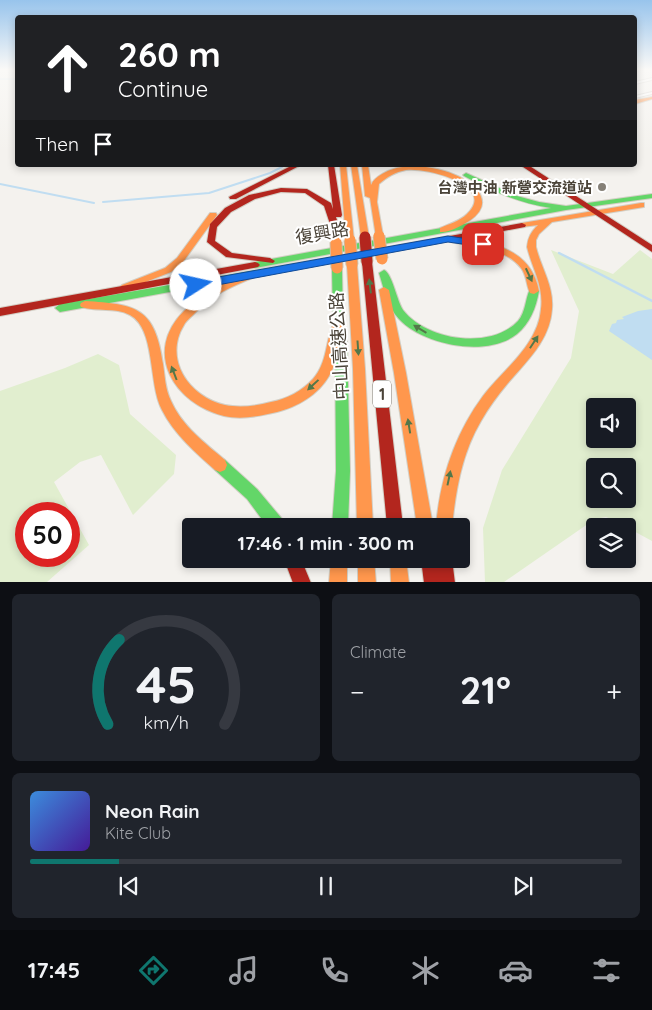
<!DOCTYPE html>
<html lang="en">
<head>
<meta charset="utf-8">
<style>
  :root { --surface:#171b24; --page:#20242c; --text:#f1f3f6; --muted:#9ea1a6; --line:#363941; --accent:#0f766e }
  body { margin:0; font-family:Quicksand,"Noto Sans TC",sans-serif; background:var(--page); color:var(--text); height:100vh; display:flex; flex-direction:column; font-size:19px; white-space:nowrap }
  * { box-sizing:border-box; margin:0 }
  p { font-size:16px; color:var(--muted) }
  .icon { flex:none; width:28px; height:28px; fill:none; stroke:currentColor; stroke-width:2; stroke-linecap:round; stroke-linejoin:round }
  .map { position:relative; height:582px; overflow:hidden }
  .panel { display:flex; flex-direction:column; gap:12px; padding:12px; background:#0d0f14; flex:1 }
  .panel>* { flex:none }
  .top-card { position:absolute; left:15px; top:15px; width:622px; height:152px; border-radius:5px; box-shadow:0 2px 8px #0003; background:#202124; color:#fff; overflow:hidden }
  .fabs { position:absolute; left:586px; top:398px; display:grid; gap:10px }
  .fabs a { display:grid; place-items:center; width:50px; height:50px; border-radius:5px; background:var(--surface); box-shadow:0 2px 8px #0003; font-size:25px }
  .speed { position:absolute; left:15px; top:502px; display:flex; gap:10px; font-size:25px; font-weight:700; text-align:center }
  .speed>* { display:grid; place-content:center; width:65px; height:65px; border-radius:50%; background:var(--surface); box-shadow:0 2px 8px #0003; line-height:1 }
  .speed .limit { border:8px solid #d22; background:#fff; color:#111 }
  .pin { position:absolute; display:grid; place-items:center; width:42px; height:42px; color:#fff; margin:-21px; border-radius:10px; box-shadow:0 2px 8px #0006 }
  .me { position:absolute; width:55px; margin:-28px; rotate:80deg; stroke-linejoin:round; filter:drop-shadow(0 0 4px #0008) }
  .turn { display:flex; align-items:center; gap:18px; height:105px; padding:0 20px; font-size:22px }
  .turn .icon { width:65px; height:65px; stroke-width:2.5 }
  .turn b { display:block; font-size:35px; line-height:42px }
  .then { display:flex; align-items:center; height:48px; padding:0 20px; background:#0003; gap:10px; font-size:19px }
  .big { font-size:38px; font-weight:700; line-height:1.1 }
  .panel .card { flex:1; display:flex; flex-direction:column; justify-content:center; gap:8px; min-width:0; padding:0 18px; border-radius:8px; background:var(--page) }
  .panel .dial { align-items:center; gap:0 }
  .dial svg { height:130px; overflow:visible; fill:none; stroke:var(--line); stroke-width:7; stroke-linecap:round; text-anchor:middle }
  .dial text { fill:var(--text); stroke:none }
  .song { display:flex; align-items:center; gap:15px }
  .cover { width:60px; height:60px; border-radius:8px; background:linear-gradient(135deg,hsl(210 70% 55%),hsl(260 70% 35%)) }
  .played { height:5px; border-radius:2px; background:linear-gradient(90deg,var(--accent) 15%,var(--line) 15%) }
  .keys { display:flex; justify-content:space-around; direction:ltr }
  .heat { display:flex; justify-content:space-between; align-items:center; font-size:28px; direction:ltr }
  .panel .tiles { flex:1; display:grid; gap:12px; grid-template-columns:1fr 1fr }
  .card:last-child { grid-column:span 2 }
  .trip { position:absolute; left:182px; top:518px; width:288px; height:50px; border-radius:5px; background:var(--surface); box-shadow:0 2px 8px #0003; font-weight:700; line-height:50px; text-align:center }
  .dock { display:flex; height:80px; justify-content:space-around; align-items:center; background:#090b0e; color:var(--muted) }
  .dock .icon { width:35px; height:35px }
  .dock .current { color:var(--accent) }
  .dock b { font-size:22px; color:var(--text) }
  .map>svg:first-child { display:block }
  .green { fill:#e1eecf; fill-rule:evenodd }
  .water { fill:#c0ddf1 }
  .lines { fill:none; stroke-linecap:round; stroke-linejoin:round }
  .stream-far2 { stroke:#c0ddf1; stroke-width:1 }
  .stream-far1 { stroke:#c0ddf1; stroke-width:2 }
  .stream { stroke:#c0ddf1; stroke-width:2.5 }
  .street-casing { stroke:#d2d0cb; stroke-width:2 }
  .fast-casing { stroke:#d3cfc5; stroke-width:2 }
  .slow-casing { stroke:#d3cfc5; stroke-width:2 }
  .jam-casing { stroke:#d3cfc5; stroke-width:2 }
  .street { fill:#fdfdfc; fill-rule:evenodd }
  .fast { fill:#63d668; fill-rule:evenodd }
  .slow { fill:#ff974d; fill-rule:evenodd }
  .jam { fill:#b3261e; fill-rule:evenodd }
  .slow-bridge-far1-casing { stroke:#ccbfa9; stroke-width:11; stroke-linecap:butt }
  .slow-bridge-casing { stroke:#ccbfa9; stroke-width:13; stroke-linecap:butt }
  .jam-bridge-casing { stroke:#ccbfa9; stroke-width:13; stroke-linecap:butt }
  .slow-bridge-far1 { stroke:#ff974d; stroke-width:9 }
  .slow-bridge { stroke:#ff974d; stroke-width:11 }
  .jam-bridge { stroke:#b3261e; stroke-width:11 }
  .oneway { fill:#537749 }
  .route { fill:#1a73e8; stroke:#114b97 }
  .poi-dot { fill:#868178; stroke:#fff; stroke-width:2 }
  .labels { text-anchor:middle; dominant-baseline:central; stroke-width:4; stroke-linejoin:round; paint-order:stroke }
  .far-poi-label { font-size:15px; font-weight:bold; fill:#4b4439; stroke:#fff; text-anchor:end }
  .shield { fill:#fff; stroke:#817c74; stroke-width:1 }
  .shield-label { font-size:16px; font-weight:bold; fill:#4b4439 }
  .street-label { font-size:18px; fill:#4b4439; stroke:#fff }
</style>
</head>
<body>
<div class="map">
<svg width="652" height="583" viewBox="0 0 652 583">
  <rect width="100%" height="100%" fill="#f4f2ee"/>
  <path class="green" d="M551,250L613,274L640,250L652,259V541L628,528V526L606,517L595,519L504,582H485L483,528L502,470L571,358L579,311ZM595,406H628V439H595ZM595,466H628V499H595Z
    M98,354L119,365L130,414L176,455L174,474L133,515L101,455L80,462L54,482L89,545L47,582H0V391L65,368ZM26,514H69V556H26Z"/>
  <path class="water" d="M652,309V360L609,331L612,324L616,323L617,320L624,319L622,317L638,311Z"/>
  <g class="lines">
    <path class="stream-far2" d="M0,79H18
      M280,168L285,165"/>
    <path class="stream-far1" d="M0,184L94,203
      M103,202L209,193L270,173L282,167"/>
    <path class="stream" d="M559,253L652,301"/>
    <defs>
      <path id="street" d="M638,69H643L635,72V70Z
        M652,78V80L635,84V82Z
        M652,92V94L635,98V96Z"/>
      <path id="fast" d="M466,173L517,196L539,202L566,206L652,194V198L566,210L255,268L250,265L255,262L551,208C519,203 491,191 464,176L463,175Z
        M337,256L340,257L342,259L340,261L60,312L55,308L60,304Z
        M337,265L342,268L343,325L347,339L350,471L348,526H332L336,471L335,339L333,325L332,268Z
        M384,270C392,273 397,301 403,310C427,341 491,350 518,321C526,312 525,299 530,289L534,288L539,291C536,308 530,323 517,334C487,358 423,345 399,319C387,306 384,289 379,273Z
        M220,458L225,460L257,489L283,520L285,526H267L247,499L215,470L213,465L215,460Z"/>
      <path id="slow" d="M652,97V99L635,104V100Z
        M340,165H346L354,240L350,243L346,240Z
        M351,165H357L369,237L365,240L361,237Z
        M362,165H368L371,185C373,180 377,177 382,174C421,149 517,189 469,221C461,226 449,233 440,232V228C449,224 460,221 467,214C498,185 425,167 406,170C395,172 387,177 379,184L377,202L383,235L379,238L376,237L370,198L365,196Z
        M641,203H644V207L552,222L539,234L536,240V247C541,268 554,286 552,309C550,340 527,361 508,383C498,395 489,407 481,421C462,453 456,489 452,526H436C440,479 455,434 483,396C504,369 538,345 541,309C544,286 532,268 527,247C528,237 531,232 538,225L522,227L518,225L522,223Z
        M210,213H216L217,215L183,262L171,272L128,289H122L120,287L122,285L165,268L177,258Z
        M448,236C487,242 530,245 539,291L534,294L530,293C526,285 527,276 521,268C503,246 470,246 445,241L444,239L445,237Z
        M352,262L357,265L365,369L373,526H357L353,369L347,265Z
        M252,272L255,273L257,275L255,277C232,286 212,295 194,314C191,317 186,321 184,325C163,359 189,397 225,405C240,408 256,406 271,402C287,399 302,391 313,379C328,362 325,341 334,322H342L343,325C340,342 338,360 329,376C318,395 297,407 277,412C260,416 242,420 224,416C175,404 142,353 184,311C203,292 225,279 252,272Z
        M384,287L389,290L406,373L433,526H417L394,373L379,290Z
        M85,301C137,304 155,308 163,364C165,377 165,389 171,401C182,426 205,443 225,460L227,465L225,470L220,472L215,470C195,452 174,434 162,410C148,384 156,329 130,315C115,307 97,312 81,307L80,305L81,303Z
        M331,559H347V583H329Z
        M358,559H374L376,583H358Z
        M390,559H406L409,583H391Z"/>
      <path id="jam" d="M293,165H301L236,199H230L229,197Z
        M328,165H334L342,215L341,217H336L340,230L339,232H333L332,230L324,206L305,193L281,192L255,199L231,212L217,227L215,241L232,253L270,258L275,261L273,263L226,257L207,242L210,224L225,208L249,195L281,188L307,189L331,203L333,209Z
        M520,165H528L652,245V252Z
        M522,223L526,225L525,227L337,262L332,259L337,256Z
        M367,259L372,262L403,526H387L362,262Z
        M255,262L258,263L260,265L258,267L0,316V308Z
        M284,559H301L311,583H293Z
        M421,559H452L455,583H424Z"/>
    </defs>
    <use href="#street" class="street-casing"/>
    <use href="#fast" class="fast-casing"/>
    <use href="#slow" class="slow-casing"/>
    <use href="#jam" class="jam-casing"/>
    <use href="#street" class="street"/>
    <use href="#fast" class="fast"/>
    <use href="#slow" class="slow"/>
    <use href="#jam" class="jam"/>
    <defs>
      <path id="slow-bridge-far1" d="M379,235V238"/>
      <path id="slow-bridge" d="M379,236L382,259
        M350,240L352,265
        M336,242L337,268"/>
      <path id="jam-bridge" d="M365,237L367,262"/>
    </defs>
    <use href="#slow-bridge-far1" class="slow-bridge-far1-casing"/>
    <use href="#slow-bridge" class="slow-bridge-casing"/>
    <use href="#jam-bridge" class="jam-bridge-casing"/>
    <use href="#slow-bridge-far1" class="slow-bridge-far1"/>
    <use href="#slow-bridge" class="slow-bridge"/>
    <use href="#jam-bridge" class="jam-bridge"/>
  </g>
  <defs><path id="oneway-solid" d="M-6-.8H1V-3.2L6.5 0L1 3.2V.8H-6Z" transform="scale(1.25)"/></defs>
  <g class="oneway">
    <use href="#oneway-solid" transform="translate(529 275) rotate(65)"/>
    <use href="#oneway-solid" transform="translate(370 286) rotate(-97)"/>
    <use href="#oneway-solid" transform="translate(420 329) rotate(-149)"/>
    <use href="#oneway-solid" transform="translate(534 342) rotate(-57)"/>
    <use href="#oneway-solid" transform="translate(358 348) rotate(86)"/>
    <use href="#oneway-solid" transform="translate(174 373) rotate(-111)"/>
    <use href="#oneway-solid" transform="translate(313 385) rotate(137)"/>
    <use href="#oneway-solid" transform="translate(409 426) rotate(-99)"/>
    <use href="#oneway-solid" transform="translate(449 478) rotate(-78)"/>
  </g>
  <linearGradient id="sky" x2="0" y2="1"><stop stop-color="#98c4ec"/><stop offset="0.46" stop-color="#faf9f7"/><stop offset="1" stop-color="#faf9f7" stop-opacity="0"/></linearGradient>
  <rect width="652" height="151" fill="url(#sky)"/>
  <path class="route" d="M448,236L483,241L488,244L483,247L448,242L196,289L191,285L196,281Z"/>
  <circle class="poi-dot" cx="602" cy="187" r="5"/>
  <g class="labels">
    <g class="far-poi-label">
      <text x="592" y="187">台灣中油 新營交流道站</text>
    </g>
    <rect class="shield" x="373" y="380.5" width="18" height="27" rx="4"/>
    <g class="shield-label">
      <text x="382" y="394">1</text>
    </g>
    <g class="street-label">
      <text transform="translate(322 233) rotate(-10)">復興路</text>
      <text transform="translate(339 346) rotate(-93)">中山高速公路</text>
    </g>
  </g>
</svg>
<div class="fabs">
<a><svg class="icon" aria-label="sound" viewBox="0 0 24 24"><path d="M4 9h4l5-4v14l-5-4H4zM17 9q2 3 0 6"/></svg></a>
<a><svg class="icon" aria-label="search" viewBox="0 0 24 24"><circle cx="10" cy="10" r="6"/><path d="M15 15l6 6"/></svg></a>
<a><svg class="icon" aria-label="layers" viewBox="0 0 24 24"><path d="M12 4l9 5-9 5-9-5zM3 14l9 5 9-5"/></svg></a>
</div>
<div class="speed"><div class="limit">50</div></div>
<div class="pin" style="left:483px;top:244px;background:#d93025"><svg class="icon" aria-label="arrive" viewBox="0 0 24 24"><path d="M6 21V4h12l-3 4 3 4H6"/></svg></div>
<svg class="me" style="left:196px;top:285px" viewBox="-20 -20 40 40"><circle r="19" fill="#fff"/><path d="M0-13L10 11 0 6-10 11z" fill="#1a73e8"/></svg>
<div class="trip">17:46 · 1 min · 300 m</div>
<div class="top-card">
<div class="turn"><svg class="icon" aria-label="ahead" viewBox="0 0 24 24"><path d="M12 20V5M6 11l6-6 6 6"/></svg><div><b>260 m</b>Continue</div></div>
<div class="then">Then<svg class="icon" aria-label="arrive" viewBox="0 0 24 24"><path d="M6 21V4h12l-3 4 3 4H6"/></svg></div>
</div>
</div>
<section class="panel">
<div class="tiles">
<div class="card dial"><svg viewBox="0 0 100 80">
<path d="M14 69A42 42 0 1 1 86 69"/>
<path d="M14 69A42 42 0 0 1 21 17" stroke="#0f766e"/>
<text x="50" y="56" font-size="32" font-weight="700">45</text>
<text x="50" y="72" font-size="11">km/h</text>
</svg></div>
<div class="card"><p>Climate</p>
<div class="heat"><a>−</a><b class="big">21°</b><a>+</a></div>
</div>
<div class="card">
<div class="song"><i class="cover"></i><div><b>Neon Rain</b><p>Kite Club</p></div></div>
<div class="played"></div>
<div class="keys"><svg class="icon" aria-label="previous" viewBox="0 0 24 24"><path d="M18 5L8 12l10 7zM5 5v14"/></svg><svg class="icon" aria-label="pause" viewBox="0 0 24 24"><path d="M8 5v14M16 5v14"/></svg><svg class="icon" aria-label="next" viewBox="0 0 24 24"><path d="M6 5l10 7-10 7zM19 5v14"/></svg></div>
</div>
</div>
</section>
<nav class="dock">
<b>17:45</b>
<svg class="icon current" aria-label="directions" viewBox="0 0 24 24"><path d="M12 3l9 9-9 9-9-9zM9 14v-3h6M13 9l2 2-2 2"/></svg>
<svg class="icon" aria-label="music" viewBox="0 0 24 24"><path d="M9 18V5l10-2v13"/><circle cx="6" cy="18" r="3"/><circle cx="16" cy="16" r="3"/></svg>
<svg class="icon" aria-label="phone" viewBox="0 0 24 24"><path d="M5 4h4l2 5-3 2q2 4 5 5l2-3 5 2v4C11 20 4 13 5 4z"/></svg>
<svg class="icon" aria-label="climate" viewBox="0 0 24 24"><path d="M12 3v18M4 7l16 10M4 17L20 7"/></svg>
<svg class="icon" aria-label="car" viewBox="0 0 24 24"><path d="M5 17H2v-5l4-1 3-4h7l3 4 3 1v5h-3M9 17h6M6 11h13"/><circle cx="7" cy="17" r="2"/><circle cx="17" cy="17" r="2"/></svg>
<svg class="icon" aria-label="filters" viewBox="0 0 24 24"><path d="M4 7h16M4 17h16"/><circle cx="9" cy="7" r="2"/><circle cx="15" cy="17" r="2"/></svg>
</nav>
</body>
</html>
